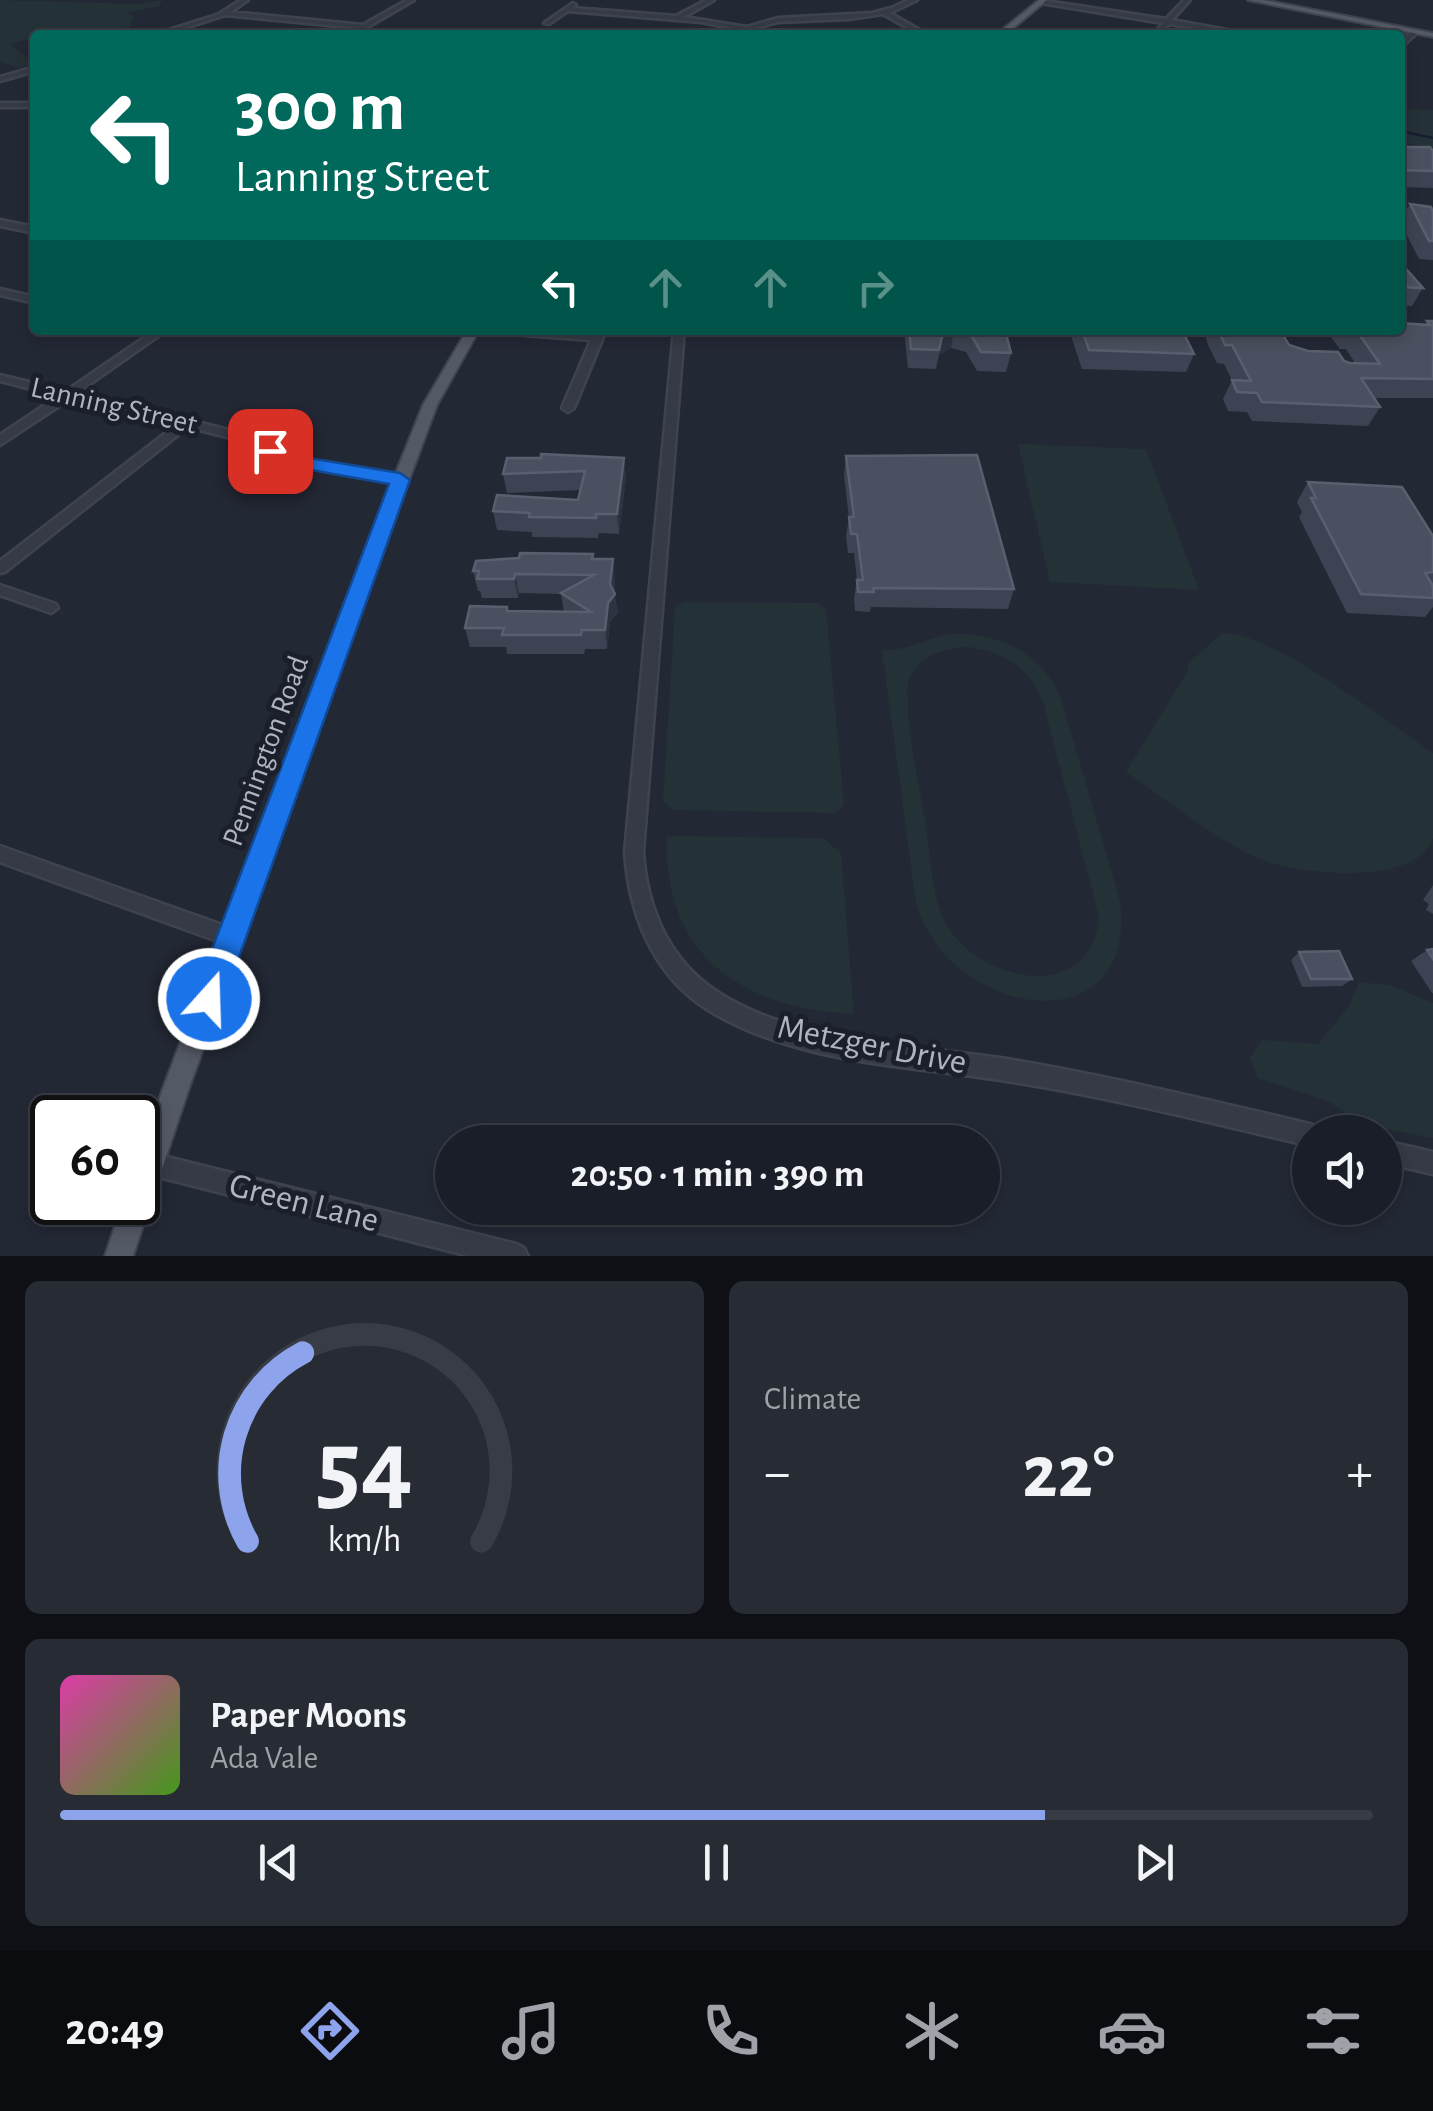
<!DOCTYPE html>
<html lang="en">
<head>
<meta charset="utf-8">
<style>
  :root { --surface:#1a1e28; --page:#272b34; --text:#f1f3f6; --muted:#9fa2a8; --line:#383c45; --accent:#8da3eb }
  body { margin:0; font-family:"Alegreya Sans",sans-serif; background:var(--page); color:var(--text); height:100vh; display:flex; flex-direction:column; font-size:38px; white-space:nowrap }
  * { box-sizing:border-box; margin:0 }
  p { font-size:32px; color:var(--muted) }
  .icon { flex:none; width:55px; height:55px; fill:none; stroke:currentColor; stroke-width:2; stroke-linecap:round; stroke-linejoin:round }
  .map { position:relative; height:1256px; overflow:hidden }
  .side { display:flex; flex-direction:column; gap:25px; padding:25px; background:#0e1016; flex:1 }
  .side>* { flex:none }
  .hud { position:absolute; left:30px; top:30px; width:1375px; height:305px; border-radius:10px; box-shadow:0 5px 15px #0003,0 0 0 2px var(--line); background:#00695c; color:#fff; overflow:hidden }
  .controls { position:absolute; left:1292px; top:1115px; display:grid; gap:20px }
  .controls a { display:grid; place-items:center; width:110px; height:110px; border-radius:50%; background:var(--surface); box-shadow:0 5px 15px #0003,0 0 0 2px var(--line); font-size:50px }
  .speed { position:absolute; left:30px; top:1095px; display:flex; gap:20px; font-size:50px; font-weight:700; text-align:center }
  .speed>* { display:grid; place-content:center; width:130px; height:130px; border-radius:50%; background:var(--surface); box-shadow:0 5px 15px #0003,0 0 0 2px var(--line); line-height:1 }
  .speed .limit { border:5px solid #111; border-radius:15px; background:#fff; color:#111 }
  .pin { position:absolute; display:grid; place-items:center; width:85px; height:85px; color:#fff; margin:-42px; border-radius:20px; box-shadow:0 5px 15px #0006 }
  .me { position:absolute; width:110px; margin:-55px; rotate:20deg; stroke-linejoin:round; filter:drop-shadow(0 0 8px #0008) }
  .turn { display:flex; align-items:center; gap:35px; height:210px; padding:0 40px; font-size:45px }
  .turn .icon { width:130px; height:130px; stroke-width:2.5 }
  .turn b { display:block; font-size:70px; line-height:85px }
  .lanes { display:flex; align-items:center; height:95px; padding:0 40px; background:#0003; justify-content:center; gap:50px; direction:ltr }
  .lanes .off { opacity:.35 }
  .big { font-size:75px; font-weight:700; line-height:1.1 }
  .side .widget { flex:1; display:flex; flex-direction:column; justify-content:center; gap:15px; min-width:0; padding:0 35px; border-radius:15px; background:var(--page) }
  .side .dial { align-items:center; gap:0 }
  .dial svg { height:260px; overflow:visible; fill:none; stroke:var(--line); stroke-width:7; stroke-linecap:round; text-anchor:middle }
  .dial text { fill:var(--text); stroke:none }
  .song { display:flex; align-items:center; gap:30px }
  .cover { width:120px; height:120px; border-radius:15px; background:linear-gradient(135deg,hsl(320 70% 55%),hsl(100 70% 35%)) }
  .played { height:10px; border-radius:5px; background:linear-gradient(90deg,var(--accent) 75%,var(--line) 75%) }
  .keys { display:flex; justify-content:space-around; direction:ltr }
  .heat { display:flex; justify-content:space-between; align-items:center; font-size:55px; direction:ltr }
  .side .tiles { flex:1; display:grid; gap:25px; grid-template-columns:1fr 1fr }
  .widget:last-child { grid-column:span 2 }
  .trip { position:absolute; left:435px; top:1125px; width:565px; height:100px; border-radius:50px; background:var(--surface); box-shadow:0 5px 15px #0003,0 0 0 2px var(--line); font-weight:700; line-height:100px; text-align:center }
  .tab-bar { display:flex; height:160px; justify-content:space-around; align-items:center; background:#0a0c10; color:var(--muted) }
  .tab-bar .icon { width:70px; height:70px }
  .tab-bar .active { color:var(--accent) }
  .tab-bar b { font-size:45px; color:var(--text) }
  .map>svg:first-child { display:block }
  .green { fill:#243136; fill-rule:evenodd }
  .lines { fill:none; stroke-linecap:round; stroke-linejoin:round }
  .stream { stroke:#171e31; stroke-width:2.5 }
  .minor-casing { stroke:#3f434f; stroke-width:5 }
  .major-casing { stroke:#3f434f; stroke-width:4 }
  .minor { fill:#363a46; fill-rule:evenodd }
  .major { fill:#545966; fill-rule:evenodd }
  .wall { fill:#3e4353 }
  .shaded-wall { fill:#2e3342 }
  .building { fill:#4a505f; stroke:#5a5f6f; stroke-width:2.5 }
  .route { fill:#1a73e8; stroke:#114b97; stroke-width:2.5 }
  .labels { text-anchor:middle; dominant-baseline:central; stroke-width:10; stroke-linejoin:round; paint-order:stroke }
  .street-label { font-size:30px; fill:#b0b4c2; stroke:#1b1f2a }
  .near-street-label { font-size:35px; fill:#b0b4c2; stroke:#1b1f2a }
</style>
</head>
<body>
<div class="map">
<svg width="1433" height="1256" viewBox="0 0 1433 1256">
  <rect width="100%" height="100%" fill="#232835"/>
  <path class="green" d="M0,0L138,4L163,0L158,6L127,13L134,17L130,27L86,35L63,30L10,44L35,65L16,68L0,61Z
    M1400,108L1433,110V148L1400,142Z
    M1018,444L1146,449L1199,590L1050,582Z
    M683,602L817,603L826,609L844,805L835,813L674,810L663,801L675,608Z
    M1222,633C1275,633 1385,721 1433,753C1433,775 1433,818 1433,838C1417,887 1298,875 1262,860C1214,840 1170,801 1126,772L1187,672L1188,664Z
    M950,634C998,632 1039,652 1060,695L1120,901C1139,1047 951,1020 916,904L882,650C907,651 925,639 950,634ZM969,647C1004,652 1030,668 1043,702L1099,917C1092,1009 970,981 942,916C932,891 931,860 927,834C920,785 905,731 908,682C918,655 942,649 969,647Z
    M667,836L823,838L841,853L854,1014C744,1009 662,956 667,836Z
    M1359,982L1389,985L1433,1003V1138L1362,1125L1328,1101L1258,1078L1250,1057L1262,1040L1318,1044L1349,1006Z"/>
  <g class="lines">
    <path class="stream" d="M1400,131L1433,138"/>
    <defs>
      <path id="minor" d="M241,0H248L231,12L363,25L407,0H414L359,32L356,30L357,28L225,15L163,35H153L217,15Z
        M706,0H714L684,17L747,27L778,18L872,13L891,8L909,0H917L890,13L928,35H920L883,14L849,19L778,22L759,27L741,35H733L741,30L701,22L568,11L549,24L544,23L573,3L576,5L573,8L676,16Z
        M1039,0L1166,19L1184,0H1190L1172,20L1254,35H1239L1169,24L1160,35H1153L1163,23L1041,3Z
        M1413,31L1418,32L1400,48V42Z
        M35,67V71L0,81V77Z
        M0,103H35V107H0Z
        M0,220L35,227V233L0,226Z
        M0,289L35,297V303L0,295Z
        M155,330H167L77,393L254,436L303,459L401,476L407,480L401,484L296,465L246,442L188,427L5,572L0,573V561L176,425L70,399L0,445V435L58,396L0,381V375L66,391Z
        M494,330L594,333L596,330H606L574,408L568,412L562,408L591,340L499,333Z
        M674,330H684L643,852C647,909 669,961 719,993C801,1045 920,1045 1013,1060C1113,1077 1212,1101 1310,1124L1318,1127L1320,1132H1310V1146C1212,1123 1113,1098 1013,1082C911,1065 795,1065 705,1008C652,973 629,913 625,852Z
        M0,585L56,604L58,608L51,613L0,595Z
        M0,846L231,928L238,930L241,937L238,944L231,946L0,862Z
        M1385,1141L1433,1152V1174L1385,1163Z
        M151,1153L516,1244L524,1248L528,1256H469L151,1175L143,1172L140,1164L143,1156Z"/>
      <path id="major" d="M1039,0H1047L1005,35H996Z
        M1248,0H1263L1433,33V37Z
        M467,330H479L437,405L409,480L188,1091L133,1256H105L123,1202H138V1164L162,1091L393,480L423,405Z"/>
    </defs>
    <use href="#minor" class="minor-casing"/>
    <use href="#major" class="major-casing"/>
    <use href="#minor" class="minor"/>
    <use href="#major" class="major"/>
  </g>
  <path class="wall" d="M1400,147L1433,151V188L1400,187Z
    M1410,204L1433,212V260L1419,259L1400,222Z
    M1400,262L1423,288L1412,306H1400Z
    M1427,321H1433V398H1374L1380,407L1368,426L1252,421L1247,412L1228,411L1223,399L1232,380L1224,364L1217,363L1208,345L1206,338L1209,330H1280L1289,345L1344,361L1355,363L1346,349H1340L1331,337L1335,330H1400L1425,324Z
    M904,330H1005L1011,353L1006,372L977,371L966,352L951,348L939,355L936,369L908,368Z
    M1069,330H1182L1194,354L1186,372L1082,369Z
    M846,456L1014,589L1008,609L871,607L870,612L855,611L854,599L857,580L854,553H848L846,536L849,518L844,475Z
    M507,458L626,477L619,534L599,533L598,538L532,537V532L497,530L493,511L578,500L580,490L507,493L503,474Z
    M1308,482L1433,536V607L1425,617L1347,613L1299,517L1302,512L1297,502Z
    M593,559L615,579L614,591L618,613L610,622L607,649H585L584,654H507L506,647H470L465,628L507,607L509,611L564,612L561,594L519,593L518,598H482L480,591H478L473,571Z
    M1433,885V914L1426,910L1429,904L1423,900Z
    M1433,949V993H1432L1411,961L1427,950Z
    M1299,952L1352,979L1342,986L1302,987L1291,960Z"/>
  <path class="shaded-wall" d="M954,330L951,348L939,355L936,369L942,337Z
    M624,458L626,477L619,534L617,514Z
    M613,559L615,579L613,596L615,594L618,613L610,622L607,649L605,630Z
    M515,574L519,593L518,598L514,579Z"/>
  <path class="building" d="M1400,147H1430L1433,151V171L1400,170Z
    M1410,204L1431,207L1433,212V241H1429Z
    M1400,262L1423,288L1400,287Z
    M1427,321H1433V379L1361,378L1380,407L1262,402L1257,393L1237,392L1232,380L1251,381L1232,345H1225L1218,330H1280L1289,345L1308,351L1338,352L1344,361L1350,363L1380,364L1357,331L1350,330H1400V323L1430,325Z
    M909,330H954L942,337L939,350L911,349Z
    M957,330H1005L1011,353L981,352L970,333Z
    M1082,330H1182L1194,354L1089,350Z
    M541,454L624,458L617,514H596V518L529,517L530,513L493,511L497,495L578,500L585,471L503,474L507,458H541Z
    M977,455L1014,589L873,588L874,592H858L857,580H863L857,534H851L849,517H854L846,456Z
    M1308,482L1402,487L1433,536V572L1425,573L1433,586V598L1361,594L1311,498H1316Z
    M520,553L593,554L592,559H613L610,584L615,594L608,603L605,630H582L581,635H502L504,628H465L470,606L507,607V611L591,612L561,593L594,575L515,574L514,579H477L479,571H473L476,561L519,558Z
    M1433,949V959L1427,950Z
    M1339,951L1352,979H1311L1299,952Z"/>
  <path class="route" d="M270,445L303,457L400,473L410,480L224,999L220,1010L209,1014L198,1010L193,999L389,484L300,468L264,455L261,451Z"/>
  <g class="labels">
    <g class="street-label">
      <text transform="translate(114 406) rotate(13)">Lanning Street</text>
      <text transform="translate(266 751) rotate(-70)">Pennington Road</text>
    </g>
    <g class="near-street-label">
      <text transform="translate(872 1045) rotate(11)">Metzger Drive</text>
      <text transform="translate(304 1203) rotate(14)">Green Lane</text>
    </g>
  </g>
</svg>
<div class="controls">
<a><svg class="icon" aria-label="sound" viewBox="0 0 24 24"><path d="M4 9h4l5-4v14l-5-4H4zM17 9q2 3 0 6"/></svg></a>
</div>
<div class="speed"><div class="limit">60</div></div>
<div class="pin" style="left:270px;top:451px;background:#d93025"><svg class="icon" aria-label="arrive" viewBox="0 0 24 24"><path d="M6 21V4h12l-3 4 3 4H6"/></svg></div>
<svg class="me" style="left:209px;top:999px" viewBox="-20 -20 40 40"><circle r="17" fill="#1a73e8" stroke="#fff" stroke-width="3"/><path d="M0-11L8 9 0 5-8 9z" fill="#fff"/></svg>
<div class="trip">20:50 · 1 min · 390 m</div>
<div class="hud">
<div class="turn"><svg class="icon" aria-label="left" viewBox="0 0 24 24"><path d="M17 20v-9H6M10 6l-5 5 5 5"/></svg><div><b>300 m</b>Lanning Street</div></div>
<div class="lanes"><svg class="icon" aria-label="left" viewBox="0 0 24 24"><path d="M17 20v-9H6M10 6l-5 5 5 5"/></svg><svg class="icon off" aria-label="ahead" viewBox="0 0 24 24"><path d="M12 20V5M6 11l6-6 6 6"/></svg><svg class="icon off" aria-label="ahead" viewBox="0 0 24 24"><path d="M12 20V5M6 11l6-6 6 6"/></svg><svg class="icon off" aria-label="right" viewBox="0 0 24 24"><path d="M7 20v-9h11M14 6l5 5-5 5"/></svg></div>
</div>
</div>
<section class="side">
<div class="tiles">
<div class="widget dial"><svg viewBox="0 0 100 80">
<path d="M14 69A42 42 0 1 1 86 69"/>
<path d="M14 69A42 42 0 0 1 31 11" stroke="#8da3eb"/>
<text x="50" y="56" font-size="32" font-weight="700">54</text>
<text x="50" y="72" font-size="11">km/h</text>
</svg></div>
<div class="widget"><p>Climate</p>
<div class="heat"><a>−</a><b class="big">22°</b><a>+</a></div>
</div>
<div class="widget">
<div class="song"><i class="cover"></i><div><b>Paper Moons</b><p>Ada Vale</p></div></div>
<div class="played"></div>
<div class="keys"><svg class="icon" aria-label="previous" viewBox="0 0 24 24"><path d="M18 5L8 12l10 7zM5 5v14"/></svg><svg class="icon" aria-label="pause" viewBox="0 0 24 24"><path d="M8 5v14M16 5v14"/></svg><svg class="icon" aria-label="next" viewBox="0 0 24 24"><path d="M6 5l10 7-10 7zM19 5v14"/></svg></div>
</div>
</div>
</section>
<nav class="tab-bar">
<b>20:49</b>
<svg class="icon active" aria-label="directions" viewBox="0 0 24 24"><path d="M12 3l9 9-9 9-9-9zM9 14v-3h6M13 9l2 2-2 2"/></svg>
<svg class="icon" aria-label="music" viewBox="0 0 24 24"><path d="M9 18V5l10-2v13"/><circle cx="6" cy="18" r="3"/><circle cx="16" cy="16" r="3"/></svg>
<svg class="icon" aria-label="phone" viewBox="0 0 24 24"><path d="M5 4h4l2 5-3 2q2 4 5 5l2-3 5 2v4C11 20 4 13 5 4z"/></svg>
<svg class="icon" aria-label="climate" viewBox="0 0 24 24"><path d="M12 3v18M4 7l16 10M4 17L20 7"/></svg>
<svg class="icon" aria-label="car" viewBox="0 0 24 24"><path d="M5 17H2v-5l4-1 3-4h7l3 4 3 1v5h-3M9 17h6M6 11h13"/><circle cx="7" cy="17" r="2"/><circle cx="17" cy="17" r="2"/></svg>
<svg class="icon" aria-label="filters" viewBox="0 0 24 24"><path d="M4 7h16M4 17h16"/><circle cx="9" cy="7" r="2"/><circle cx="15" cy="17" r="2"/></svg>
</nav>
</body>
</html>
